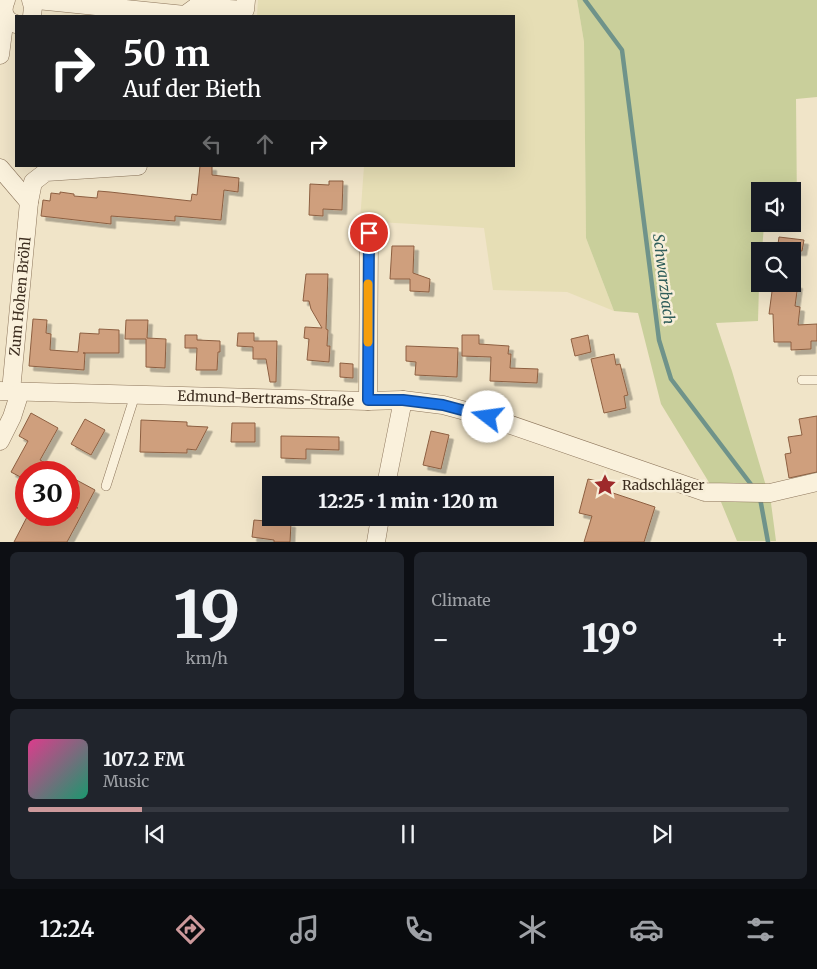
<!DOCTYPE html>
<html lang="en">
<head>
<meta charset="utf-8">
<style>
  :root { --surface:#171b24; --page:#20242c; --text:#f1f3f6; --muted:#9ea1a6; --line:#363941; --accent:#cc999b }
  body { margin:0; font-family:Merriweather,serif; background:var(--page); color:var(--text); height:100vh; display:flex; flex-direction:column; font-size:19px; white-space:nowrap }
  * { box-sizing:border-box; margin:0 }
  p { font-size:16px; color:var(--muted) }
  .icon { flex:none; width:28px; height:28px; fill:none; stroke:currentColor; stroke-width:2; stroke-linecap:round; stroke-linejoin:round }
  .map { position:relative; height:542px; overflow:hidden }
  .side { display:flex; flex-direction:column; gap:10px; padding:10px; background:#0d0f14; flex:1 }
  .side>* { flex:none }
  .top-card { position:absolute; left:15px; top:15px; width:500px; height:152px; border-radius:0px; box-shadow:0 5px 20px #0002; background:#202124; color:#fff; overflow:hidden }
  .controls { position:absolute; left:751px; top:182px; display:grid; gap:10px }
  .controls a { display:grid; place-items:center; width:50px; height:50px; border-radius:0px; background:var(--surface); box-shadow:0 5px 20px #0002; font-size:25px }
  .speed { position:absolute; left:15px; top:461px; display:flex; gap:10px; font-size:25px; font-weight:700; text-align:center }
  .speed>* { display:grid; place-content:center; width:65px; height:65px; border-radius:50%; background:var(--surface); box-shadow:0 5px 20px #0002; line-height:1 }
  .speed .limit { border:8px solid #d22; background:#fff; color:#111 }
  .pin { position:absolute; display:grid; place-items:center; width:42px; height:42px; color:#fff; margin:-21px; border:2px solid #fff; border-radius:50%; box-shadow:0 1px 5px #0007 }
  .me { position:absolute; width:55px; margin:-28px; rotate:285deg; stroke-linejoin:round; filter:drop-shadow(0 0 4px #0008) }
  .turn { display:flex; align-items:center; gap:18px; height:105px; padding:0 25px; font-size:22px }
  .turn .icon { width:65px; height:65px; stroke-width:2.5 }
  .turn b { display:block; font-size:35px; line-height:42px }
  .lanes { display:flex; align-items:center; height:48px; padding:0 25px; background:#0003; justify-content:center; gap:25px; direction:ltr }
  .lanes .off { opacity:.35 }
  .big { font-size:38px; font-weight:800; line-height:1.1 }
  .side .card { flex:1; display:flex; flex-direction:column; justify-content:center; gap:8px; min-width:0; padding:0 18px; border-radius:8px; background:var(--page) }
  .side .dial { align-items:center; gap:0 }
  .dial b { font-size:65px; line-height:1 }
  .song { display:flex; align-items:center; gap:15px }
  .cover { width:60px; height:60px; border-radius:8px; background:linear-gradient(135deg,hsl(330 70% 55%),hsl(160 70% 35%)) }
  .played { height:5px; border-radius:2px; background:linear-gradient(90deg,var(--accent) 15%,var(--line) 15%) }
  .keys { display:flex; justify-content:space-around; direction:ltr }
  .heat { display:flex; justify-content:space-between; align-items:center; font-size:28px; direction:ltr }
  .side .tiles { flex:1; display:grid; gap:10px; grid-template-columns:1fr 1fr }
  .card:last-child { grid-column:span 2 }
  .trip { position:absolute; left:262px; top:476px; width:292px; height:50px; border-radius:0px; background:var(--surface); box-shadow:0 5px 20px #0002; font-weight:800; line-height:50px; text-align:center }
  .dock { display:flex; height:80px; justify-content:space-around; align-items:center; background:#090b0e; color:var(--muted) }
  .dock .icon { width:35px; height:35px }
  .dock .selected { color:var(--accent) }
  .dock b { font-size:22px; color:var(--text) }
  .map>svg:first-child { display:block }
  .farmland { fill:#e6deb5 }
  .green { fill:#c9cf9b }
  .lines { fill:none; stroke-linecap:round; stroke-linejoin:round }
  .stream { stroke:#6f938a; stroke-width:4.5 }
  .building { fill:#cf9f7d; stroke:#8d5f41; filter:url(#shadow) }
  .service-casing { stroke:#8d765c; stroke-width:10 }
  .minor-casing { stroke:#8d765c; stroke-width:19 }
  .service { stroke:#faf1dc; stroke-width:9 }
  .minor { stroke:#faf1dc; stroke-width:18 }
  .route-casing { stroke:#114b97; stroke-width:12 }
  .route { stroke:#1a73e8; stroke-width:9 }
  .slow { stroke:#f59e0b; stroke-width:9 }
  .labels { text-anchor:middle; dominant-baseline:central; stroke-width:5; stroke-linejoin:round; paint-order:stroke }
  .street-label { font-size:14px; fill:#3d2e20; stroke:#f7eed8 }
  .poi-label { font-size:14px; fill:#3d2e20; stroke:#f7eed8; text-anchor:start }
  .water-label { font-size:15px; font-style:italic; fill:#2f5d5a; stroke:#f7eed8 }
</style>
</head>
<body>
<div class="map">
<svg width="817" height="542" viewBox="0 0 817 542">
  <defs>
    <filter id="shadow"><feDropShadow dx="4.5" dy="4.5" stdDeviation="0" flood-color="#0004"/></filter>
  </defs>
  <rect width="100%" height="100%" fill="#f0e4c8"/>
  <path class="farmland" d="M258,0H577L584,42L586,238L614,311L567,292L493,290L484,228L360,221L364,166H514V16H257Z"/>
  <path class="green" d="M577,0H817V97L796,99L797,208L793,210L792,191H760V224H766L764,225L762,251H760L758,321L716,323L732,371L771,503L776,541H737L721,502L661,404L638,313L614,311L586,238L584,42Z"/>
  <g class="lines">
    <path class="stream" d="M585,0L622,50L659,340L671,379L753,487
      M760,498L768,542"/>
  </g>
  <path class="building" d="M200,166H212V175L239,178L238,192L224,190L221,220L175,216V221L111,216V224L41,216L43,200L50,201L51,193L60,194V192L74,194V196L97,198L98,191L110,192L191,201L192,194L197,195Z
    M329,181H343L342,210L323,209V216L309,215L310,184L329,185Z
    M779,237L804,240L802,251H777Z
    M392,246H414L413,273L430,279L429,292L410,291V279H390Z
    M306,274H328L326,329L328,330L327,346H330L329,362L307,360L309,339L304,338L305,327L322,328L311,309L309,301H303Z
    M773,284H798L795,306L800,307L798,325L817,324V341H811V349L791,350V342H774L773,314H769Z
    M33,319L47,320L46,333L51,334L50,350L78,352L80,333L99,334V329L119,330V353H83H85L84,370L29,366Z
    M126,320H148L147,338L166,339L165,368L146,367V339H125Z
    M238,333H254V341H277L276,382H270L266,359H253V347L237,346Z
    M185,335H197V340L220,341V352H218L217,370H196L197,348H185Z
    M462,335H479V344L509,346L508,354H511L510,368L538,369L537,383L490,381L491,357L462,356Z
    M588,335L591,352L575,356L571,339Z
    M406,346L458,348L457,377L415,375L416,362L406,361Z
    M614,354L616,365L620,364L628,395L624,396L626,408L604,413L591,359Z
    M340,363L353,364V378L340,377Z
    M31,413L58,428L40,460L62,472H26V480L11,472L28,441L19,436Z
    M817,416V472L789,478L785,454L791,453L788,437L802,435L799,419Z
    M85,419L105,430L91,455L71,444Z
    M141,420L187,422V426L208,427L196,450L187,449V453L140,452Z
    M232,423H255V442H231Z
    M431,431L449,435L441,469L423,465Z
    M281,436L339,437V450L306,449V459L281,458Z
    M69,476L95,490L67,542H14L28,515H69V507L78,508L69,503Z
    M588,479L602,482L601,489L655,507L644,542H584L592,516L579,513Z
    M254,520L291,523L290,542H274V540L252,537Z"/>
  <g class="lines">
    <defs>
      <path id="service" d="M802,380H817
        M106,486L135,395"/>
      <g id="minor">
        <path d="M6,0C1,11 4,21 16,24"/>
        <path d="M31,0L33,7L32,16"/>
        <path d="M37,0L185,15L196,7L245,10L246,0"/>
        <path d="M0,55L5,16"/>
        <path d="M0,168L29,202"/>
        <path id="s1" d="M0,391L368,401L403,400L443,405L488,417L705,492L770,493L817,482"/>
        <path id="s2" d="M11,391L29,202L33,182L46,172L138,166"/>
        <path d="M368,401L369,233"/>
        <path d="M0,441L12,417L20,392"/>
        <path d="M386,485L403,400"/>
        <path d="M376,542L380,518"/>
      </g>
    </defs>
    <use href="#service" class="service-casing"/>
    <use href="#minor" class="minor-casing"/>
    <use href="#service" class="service"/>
    <use href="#minor" class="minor"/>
  </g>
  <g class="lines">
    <defs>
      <path id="route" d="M369,233L368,400H403L443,405L488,417"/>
    </defs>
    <use href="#route" class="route-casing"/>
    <use href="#route" class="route"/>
    <path class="slow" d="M368,342V284"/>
  </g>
  <defs>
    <symbol id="sight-bare" viewBox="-9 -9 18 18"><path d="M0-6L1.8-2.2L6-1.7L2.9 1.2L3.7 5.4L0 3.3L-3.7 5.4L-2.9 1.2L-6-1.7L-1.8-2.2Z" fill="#9e2a2b" stroke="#f7eed8" stroke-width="2.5" paint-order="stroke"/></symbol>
  </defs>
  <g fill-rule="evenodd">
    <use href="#sight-bare" x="589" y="469" width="32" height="32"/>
  </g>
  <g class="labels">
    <g class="street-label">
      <text stroke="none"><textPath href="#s2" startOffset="95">Zum Hohen Bröhl</textPath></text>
      <text stroke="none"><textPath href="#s1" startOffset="266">Edmund-Bertrams-Straße</textPath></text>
    </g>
    <g class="poi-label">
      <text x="622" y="485">Radschläger</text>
    </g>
    <g class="water-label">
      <text transform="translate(664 279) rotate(83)">Schwarzbach</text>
    </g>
  </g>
</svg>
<div class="controls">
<a><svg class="icon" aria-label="sound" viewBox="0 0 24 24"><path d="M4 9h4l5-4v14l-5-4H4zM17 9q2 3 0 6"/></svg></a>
<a><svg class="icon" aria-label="search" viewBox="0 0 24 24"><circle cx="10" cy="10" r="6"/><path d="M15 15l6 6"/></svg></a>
</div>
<div class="speed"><div class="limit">30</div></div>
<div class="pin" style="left:369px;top:233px;background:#d93025"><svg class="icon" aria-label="arrive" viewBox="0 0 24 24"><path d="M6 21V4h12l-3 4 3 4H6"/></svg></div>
<svg class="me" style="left:488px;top:417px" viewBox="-20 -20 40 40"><circle r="19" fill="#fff"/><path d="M0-13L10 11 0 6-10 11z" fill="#1a73e8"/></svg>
<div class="trip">12:25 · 1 min · 120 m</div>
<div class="top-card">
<div class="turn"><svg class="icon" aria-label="right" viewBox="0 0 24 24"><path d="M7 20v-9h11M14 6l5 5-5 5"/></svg><div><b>50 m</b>Auf der Bieth</div></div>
<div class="lanes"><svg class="icon off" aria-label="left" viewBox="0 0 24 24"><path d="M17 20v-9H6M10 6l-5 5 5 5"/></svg><svg class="icon off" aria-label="ahead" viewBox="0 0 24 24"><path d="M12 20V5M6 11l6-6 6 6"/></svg><svg class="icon" aria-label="right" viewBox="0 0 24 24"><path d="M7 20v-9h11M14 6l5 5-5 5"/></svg></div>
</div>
</div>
<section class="side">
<div class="tiles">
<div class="card dial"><b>19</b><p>km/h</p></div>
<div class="card"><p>Climate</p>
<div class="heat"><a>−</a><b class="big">19°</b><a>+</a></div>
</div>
<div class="card">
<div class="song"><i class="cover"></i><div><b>107.2 FM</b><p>Music</p></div></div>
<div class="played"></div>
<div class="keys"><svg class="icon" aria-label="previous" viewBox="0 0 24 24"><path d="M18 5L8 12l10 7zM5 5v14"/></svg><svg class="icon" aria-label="pause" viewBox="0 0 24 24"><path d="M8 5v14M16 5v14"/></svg><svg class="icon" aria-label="next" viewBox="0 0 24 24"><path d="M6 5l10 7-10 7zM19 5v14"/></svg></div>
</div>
</div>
</section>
<nav class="dock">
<b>12:24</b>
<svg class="icon selected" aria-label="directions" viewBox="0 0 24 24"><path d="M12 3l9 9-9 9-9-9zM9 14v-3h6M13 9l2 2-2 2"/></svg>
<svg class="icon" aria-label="music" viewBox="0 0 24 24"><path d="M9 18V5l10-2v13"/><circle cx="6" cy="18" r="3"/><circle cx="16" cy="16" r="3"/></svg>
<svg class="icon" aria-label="phone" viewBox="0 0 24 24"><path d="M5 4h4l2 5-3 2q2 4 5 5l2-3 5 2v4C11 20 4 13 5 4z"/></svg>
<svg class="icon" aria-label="climate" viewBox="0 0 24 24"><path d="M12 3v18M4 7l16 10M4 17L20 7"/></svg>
<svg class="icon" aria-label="car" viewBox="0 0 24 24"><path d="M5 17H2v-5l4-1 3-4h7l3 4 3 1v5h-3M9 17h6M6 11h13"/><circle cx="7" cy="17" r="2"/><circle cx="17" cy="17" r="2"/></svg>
<svg class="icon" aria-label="filters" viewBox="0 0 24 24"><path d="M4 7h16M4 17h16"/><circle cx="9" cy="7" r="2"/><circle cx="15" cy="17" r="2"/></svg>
</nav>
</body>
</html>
